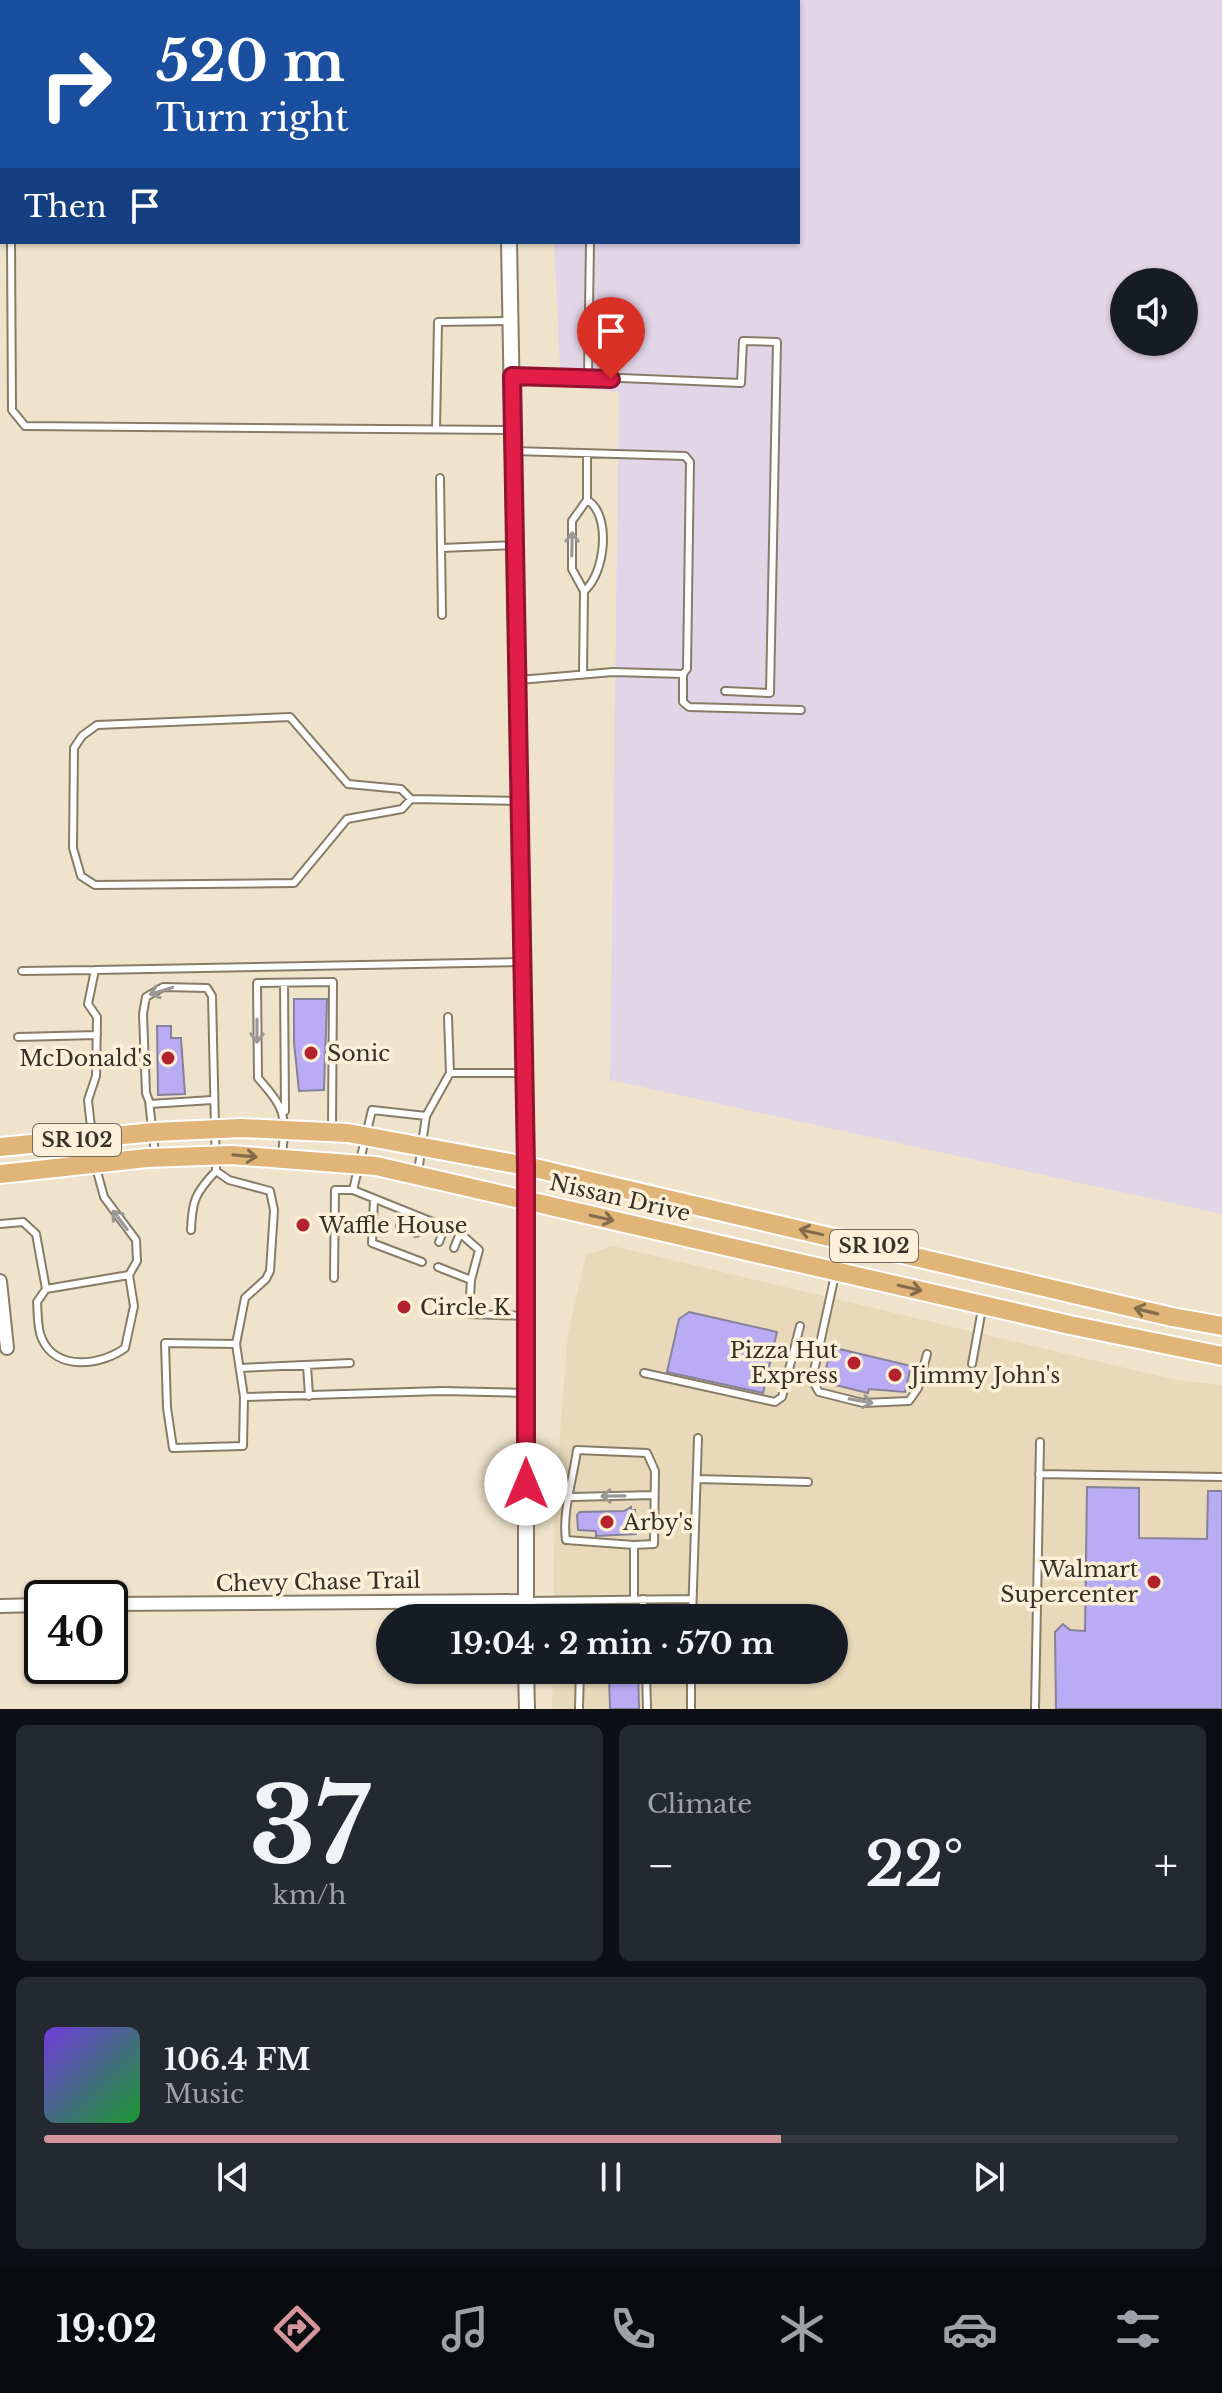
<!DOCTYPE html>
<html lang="en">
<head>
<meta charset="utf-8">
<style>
  :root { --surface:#171b24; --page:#242831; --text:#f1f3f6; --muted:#9ea1a6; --line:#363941; --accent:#d5959c }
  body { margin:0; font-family:"Libre Baskerville",serif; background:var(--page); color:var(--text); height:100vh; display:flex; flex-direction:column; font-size:30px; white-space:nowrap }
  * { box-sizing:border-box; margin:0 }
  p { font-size:26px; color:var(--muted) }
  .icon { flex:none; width:44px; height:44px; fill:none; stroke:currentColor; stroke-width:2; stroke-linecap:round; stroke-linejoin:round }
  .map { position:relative; height:1709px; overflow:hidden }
  .drawer { display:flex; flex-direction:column; gap:16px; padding:16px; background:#0d0f14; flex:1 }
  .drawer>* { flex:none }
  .banner { position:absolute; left:0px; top:0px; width:800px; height:244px; box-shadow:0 2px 6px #0004; background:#1a4fa0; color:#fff; overflow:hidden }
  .controls { position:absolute; left:1110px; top:268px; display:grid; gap:16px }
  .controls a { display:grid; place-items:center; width:88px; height:88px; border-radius:50%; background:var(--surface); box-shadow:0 2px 6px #0004; font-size:40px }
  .speed { position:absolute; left:24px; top:1580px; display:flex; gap:16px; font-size:40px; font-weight:700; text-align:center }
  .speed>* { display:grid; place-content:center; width:104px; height:104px; border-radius:50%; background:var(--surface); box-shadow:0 2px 6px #0004; line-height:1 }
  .speed .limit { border:4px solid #111; border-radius:12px; background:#fff; color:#111 }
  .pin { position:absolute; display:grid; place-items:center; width:68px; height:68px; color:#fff; margin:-82px -34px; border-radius:50% 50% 50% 0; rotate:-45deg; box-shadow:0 0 8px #0007 }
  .pin .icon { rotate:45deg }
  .me { position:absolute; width:88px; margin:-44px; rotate:0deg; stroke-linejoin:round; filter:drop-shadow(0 0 6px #0008) }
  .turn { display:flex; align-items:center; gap:28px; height:168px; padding:0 24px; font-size:36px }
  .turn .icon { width:104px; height:104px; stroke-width:2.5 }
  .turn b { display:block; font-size:56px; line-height:68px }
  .then { display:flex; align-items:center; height:76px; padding:0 24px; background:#0003; gap:16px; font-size:30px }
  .big { font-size:60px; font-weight:800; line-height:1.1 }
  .drawer .tile { flex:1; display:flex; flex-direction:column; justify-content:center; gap:12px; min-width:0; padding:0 28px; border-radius:12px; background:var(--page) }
  .drawer .dial { align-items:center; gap:0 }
  .dial b { font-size:104px; line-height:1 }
  .song { display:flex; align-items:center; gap:24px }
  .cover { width:96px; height:96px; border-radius:12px; background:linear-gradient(135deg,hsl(260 70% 55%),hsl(130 70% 35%)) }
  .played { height:8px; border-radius:4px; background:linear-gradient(90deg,var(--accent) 65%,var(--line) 65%) }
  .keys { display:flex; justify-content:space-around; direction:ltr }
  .heat { display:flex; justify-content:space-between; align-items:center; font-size:44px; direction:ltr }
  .drawer .tiles { flex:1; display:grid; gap:16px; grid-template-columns:1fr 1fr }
  .tile:last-child { grid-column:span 2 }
  .trip { position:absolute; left:376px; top:1604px; width:472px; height:80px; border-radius:40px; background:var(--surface); box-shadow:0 2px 6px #0004; font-weight:800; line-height:80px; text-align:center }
  .dock { display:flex; height:128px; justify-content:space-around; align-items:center; background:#090b0e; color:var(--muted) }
  .dock .icon { width:56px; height:56px }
  .dock .current { color:var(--accent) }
  .dock b { font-size:36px; color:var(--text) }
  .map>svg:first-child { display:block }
  .built { fill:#e8d9ba }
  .industrial { fill:#e3d5e8; fill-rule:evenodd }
  .building { fill:#baacf4; stroke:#858299; stroke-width:2 }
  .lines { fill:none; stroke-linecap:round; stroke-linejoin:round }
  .service-casing { stroke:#877d67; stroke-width:10 }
  .minor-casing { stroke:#877d67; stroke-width:16 }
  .tertiary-casing { stroke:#877d67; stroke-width:18 }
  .primary-casing { stroke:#fff; stroke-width:22 }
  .service { stroke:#fff; stroke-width:6 }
  .minor { stroke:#fff; stroke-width:12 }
  .tertiary { stroke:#fff; stroke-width:14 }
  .primary { stroke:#e1b477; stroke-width:18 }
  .oneway { stroke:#9a9894 }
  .oneway2 { stroke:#836c4c }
  .route-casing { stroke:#92132f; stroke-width:20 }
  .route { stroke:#e11d48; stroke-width:14 }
  .poi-dot { fill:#b3222d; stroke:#fcf0d8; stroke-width:3 }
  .labels { text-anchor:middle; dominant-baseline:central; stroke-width:7; stroke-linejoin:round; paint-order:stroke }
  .shield { fill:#fcf0d8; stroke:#716b5d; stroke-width:2 }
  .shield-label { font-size:20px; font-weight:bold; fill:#363228 }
  .poi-label { font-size:22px; fill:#363228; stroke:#fcf0d8; text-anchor:start }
  .street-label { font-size:22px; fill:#363228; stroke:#fcf0d8 }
</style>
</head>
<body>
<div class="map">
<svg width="1222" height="1709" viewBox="0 0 1222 1709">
  <rect width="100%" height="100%" fill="#efe3cb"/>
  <path class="built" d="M613,1246L1176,1380L1222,1385V1709H552L553,1670H834V1618H553L555,1496L568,1334L586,1255Z"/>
  <path class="industrial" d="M542,0H1222V1214L610,1080L619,392L561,386L554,242H798V2ZM1124,282H1184V342H1124Z"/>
  <path class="building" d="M294,999H327L324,1090L299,1091L294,1042Z
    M157,1026H171V1038H181L185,1094L158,1095Z
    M689,1312L777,1332L763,1393L667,1372L679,1319Z
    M831,1347L911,1366L905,1392L869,1389L868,1393L823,1382Z
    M1087,1487L1139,1488V1538L1207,1539L1208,1491H1222V1709H1056L1055,1632L1063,1624L1070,1630L1085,1631Z
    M631,1507V1510H635L636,1534L596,1536V1531L578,1530L577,1515L580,1512L624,1511Z
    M616,1670H638L639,1709H610L609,1677L615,1678Z"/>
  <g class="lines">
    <defs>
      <path id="service" d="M17,2L19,0
        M636,2V0
        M787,2V0
        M0,18L2,16
        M0,210L2,214
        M11,242L12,410L25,426L513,430
        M512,376L548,379L573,376L741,383L743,341L777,342L770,693L725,691
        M588,377L590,242
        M436,429L438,322L511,321
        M513,451L685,456L690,462L687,669L683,674L613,672L519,680
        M440,478L441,548L515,545
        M441,548L442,615
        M584,591C605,575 612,514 587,500
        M583,674L584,591L572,569V521L587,500V454
        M683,674V702L689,707L801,710
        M411,799L401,789L348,784L290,717L97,725L82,736L74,748L73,848L81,876L95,885L294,883L347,819L402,809L411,799L519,801
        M22,971L95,970
        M284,983L285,1111
        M448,1017L450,1073
        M18,1037L97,1035
        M150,1104L212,1100
        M426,1116L372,1110L353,1190L460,1233L479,1250L471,1280L469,1314L526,1316
        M155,1154L149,1101L146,1093L143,1014L146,997L163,987L207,988L212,996L216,1171L229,1180L270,1191L274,1210L270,1271L266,1279L245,1298L236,1344
        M282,1156C286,1114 286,1110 258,1078L257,983L333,982L332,1128
        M418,1172L426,1116L450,1073H524
        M374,1199L372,1243L422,1262
        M0,1224L23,1222L36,1234L46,1289
        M400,1226L405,1212
        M191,1230C192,1201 195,1193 216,1171
        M416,1233L422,1218
        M439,1242L445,1227
        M454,1248L460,1233
        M438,1267L471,1280
        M129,1275L46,1289L37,1302C38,1314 37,1329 42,1339C57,1372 102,1365 125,1348L134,1306L129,1275L137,1261L136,1240L104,1197L95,1164L88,1100L96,1076L97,1017L88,1004L95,970L522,962
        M835,1275L812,1380L819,1392L863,1403L909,1401L918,1388L927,1354
        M334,1278L335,1190H353
        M972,1364L982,1309
        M307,1365L309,1396
        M240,1368L350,1363
        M644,1373L775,1402L782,1397L800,1326
        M244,1397L236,1344L165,1343L167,1408L173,1448L243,1446L244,1397L442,1391L526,1393
        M1039,1474L1222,1477
        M697,1479L808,1482
        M571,1497L654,1495
        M634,1599V1545L654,1544L655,1471L647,1453L577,1450C573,1480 562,1511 566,1540L634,1545
        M527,1601L692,1599
        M643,1618V1599
        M692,1618L698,1438
        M646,1670L647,1709
        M579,1709L580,1670
        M691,1709V1670
        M1035,1709L1040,1442"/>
      <path id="minor" d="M0,1281L7,1348
        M110,1604L526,1601
        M0,1606L42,1605"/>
      <path id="tertiary" d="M505,0V2
        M509,242L526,1166V1618
        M526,1670L527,1709"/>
      <path id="primary" d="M0,1147L154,1132L241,1128L348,1133L526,1166L1172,1317L1222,1326
        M0,1174L147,1158L231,1155L376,1166L1070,1325L1222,1356"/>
    </defs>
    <use href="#service" class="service-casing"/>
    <use href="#minor" class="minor-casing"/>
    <use href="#tertiary" class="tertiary-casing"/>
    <use href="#primary" class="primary-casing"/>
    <use href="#service" class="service"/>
    <use href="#minor" class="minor"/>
    <use href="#tertiary" class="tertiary"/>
    <use href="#primary" class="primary"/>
  </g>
  <defs><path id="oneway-shaft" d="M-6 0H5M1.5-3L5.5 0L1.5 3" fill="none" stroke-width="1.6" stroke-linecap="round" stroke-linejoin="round" transform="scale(2)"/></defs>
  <g class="oneway">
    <use href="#oneway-shaft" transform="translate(572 544) rotate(-89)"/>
    <use href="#oneway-shaft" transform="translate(161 991) rotate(163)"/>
    <use href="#oneway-shaft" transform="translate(257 1031) rotate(90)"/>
    <use href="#oneway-shaft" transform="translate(120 1220) rotate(-127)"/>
    <use href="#oneway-shaft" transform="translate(861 1401) rotate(10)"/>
    <use href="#oneway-shaft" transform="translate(613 1496) rotate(179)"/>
  </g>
  <g class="oneway2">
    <use href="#oneway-shaft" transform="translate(245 1156) rotate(5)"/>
    <use href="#oneway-shaft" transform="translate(602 1218) rotate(13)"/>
    <use href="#oneway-shaft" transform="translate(811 1232) rotate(-167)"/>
    <use href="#oneway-shaft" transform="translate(910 1288) rotate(13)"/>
    <use href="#oneway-shaft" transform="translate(1146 1311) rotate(-166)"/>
  </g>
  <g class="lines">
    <defs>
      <path id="route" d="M526,1484V1166L512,376L611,379"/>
    </defs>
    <use href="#route" class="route-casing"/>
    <use href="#route" class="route"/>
  </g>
  <g class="poi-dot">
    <circle cx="311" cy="1053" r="8"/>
    <circle cx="168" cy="1058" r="8"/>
    <circle cx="303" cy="1225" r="8"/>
    <circle cx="404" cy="1307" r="8"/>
    <circle cx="854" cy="1363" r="8"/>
    <circle cx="895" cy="1375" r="8"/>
    <circle cx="607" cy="1522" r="8"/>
    <circle cx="1154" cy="1582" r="8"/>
  </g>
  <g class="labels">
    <g class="shield">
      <rect x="33" y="1124" width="88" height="32" rx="6"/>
      <rect x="830" y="1230" width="88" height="32" rx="6"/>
    </g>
    <g class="shield-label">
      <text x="77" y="1140">SR 102</text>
      <text x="874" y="1246">SR 102</text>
    </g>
    <g class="poi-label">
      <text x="327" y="1053">Sonic</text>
      <text x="152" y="1058" text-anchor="end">McDonald's</text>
      <text x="319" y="1225">Waffle House</text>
      <text x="420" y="1307">Circle K</text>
      <text x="838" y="1350" text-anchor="end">Pizza Hut<tspan x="838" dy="25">Express</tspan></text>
      <text x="911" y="1375">Jimmy John's</text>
      <text x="623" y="1522">Arby's</text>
      <text x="1138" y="1569" text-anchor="end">Walmart<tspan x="1138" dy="25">Supercenter</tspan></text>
    </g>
    <g class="street-label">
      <text transform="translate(620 1198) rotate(13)">Nissan Drive</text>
      <text transform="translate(318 1582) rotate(-1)">Chevy Chase Trail</text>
    </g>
  </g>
</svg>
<div class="controls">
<a><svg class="icon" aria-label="sound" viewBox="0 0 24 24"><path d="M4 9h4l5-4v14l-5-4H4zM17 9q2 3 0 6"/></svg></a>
</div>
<div class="speed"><div class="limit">40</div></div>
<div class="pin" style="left:611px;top:379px;background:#d93025"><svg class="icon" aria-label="arrive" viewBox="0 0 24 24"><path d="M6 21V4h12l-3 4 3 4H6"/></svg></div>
<svg class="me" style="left:526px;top:1484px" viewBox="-20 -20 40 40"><circle r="19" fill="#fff"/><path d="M0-13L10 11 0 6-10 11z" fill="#e11d48"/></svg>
<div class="trip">19:04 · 2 min · 570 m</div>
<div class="banner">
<div class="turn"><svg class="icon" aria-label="right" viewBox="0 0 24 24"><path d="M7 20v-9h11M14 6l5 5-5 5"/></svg><div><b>520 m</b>Turn right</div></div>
<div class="then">Then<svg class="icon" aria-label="arrive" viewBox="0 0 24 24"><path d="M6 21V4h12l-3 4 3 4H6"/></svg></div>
</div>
</div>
<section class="drawer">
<div class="tiles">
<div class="tile dial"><b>37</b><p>km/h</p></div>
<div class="tile"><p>Climate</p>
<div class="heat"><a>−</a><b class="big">22°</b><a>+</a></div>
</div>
<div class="tile">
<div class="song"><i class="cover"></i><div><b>106.4 FM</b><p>Music</p></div></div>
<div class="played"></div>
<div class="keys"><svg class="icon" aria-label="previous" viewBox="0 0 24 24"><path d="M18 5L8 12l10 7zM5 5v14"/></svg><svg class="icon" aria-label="pause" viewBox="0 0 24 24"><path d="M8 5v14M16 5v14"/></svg><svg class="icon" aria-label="next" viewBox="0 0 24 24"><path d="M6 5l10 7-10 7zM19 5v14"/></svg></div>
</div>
</div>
</section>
<nav class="dock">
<b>19:02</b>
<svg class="icon current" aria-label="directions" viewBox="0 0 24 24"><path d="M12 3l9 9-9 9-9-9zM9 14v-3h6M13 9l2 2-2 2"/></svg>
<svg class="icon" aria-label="music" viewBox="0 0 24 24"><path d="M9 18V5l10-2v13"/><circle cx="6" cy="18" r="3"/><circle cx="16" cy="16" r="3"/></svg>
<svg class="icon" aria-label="phone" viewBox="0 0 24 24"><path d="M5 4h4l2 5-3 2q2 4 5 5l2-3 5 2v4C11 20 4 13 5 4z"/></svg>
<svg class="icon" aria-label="climate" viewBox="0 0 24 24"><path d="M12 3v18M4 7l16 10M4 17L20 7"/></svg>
<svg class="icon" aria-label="car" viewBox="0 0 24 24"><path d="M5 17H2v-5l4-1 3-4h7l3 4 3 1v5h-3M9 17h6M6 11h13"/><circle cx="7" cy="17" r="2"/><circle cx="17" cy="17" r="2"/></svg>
<svg class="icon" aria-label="filters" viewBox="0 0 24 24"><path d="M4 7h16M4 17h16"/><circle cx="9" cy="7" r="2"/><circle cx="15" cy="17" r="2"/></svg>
</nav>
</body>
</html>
